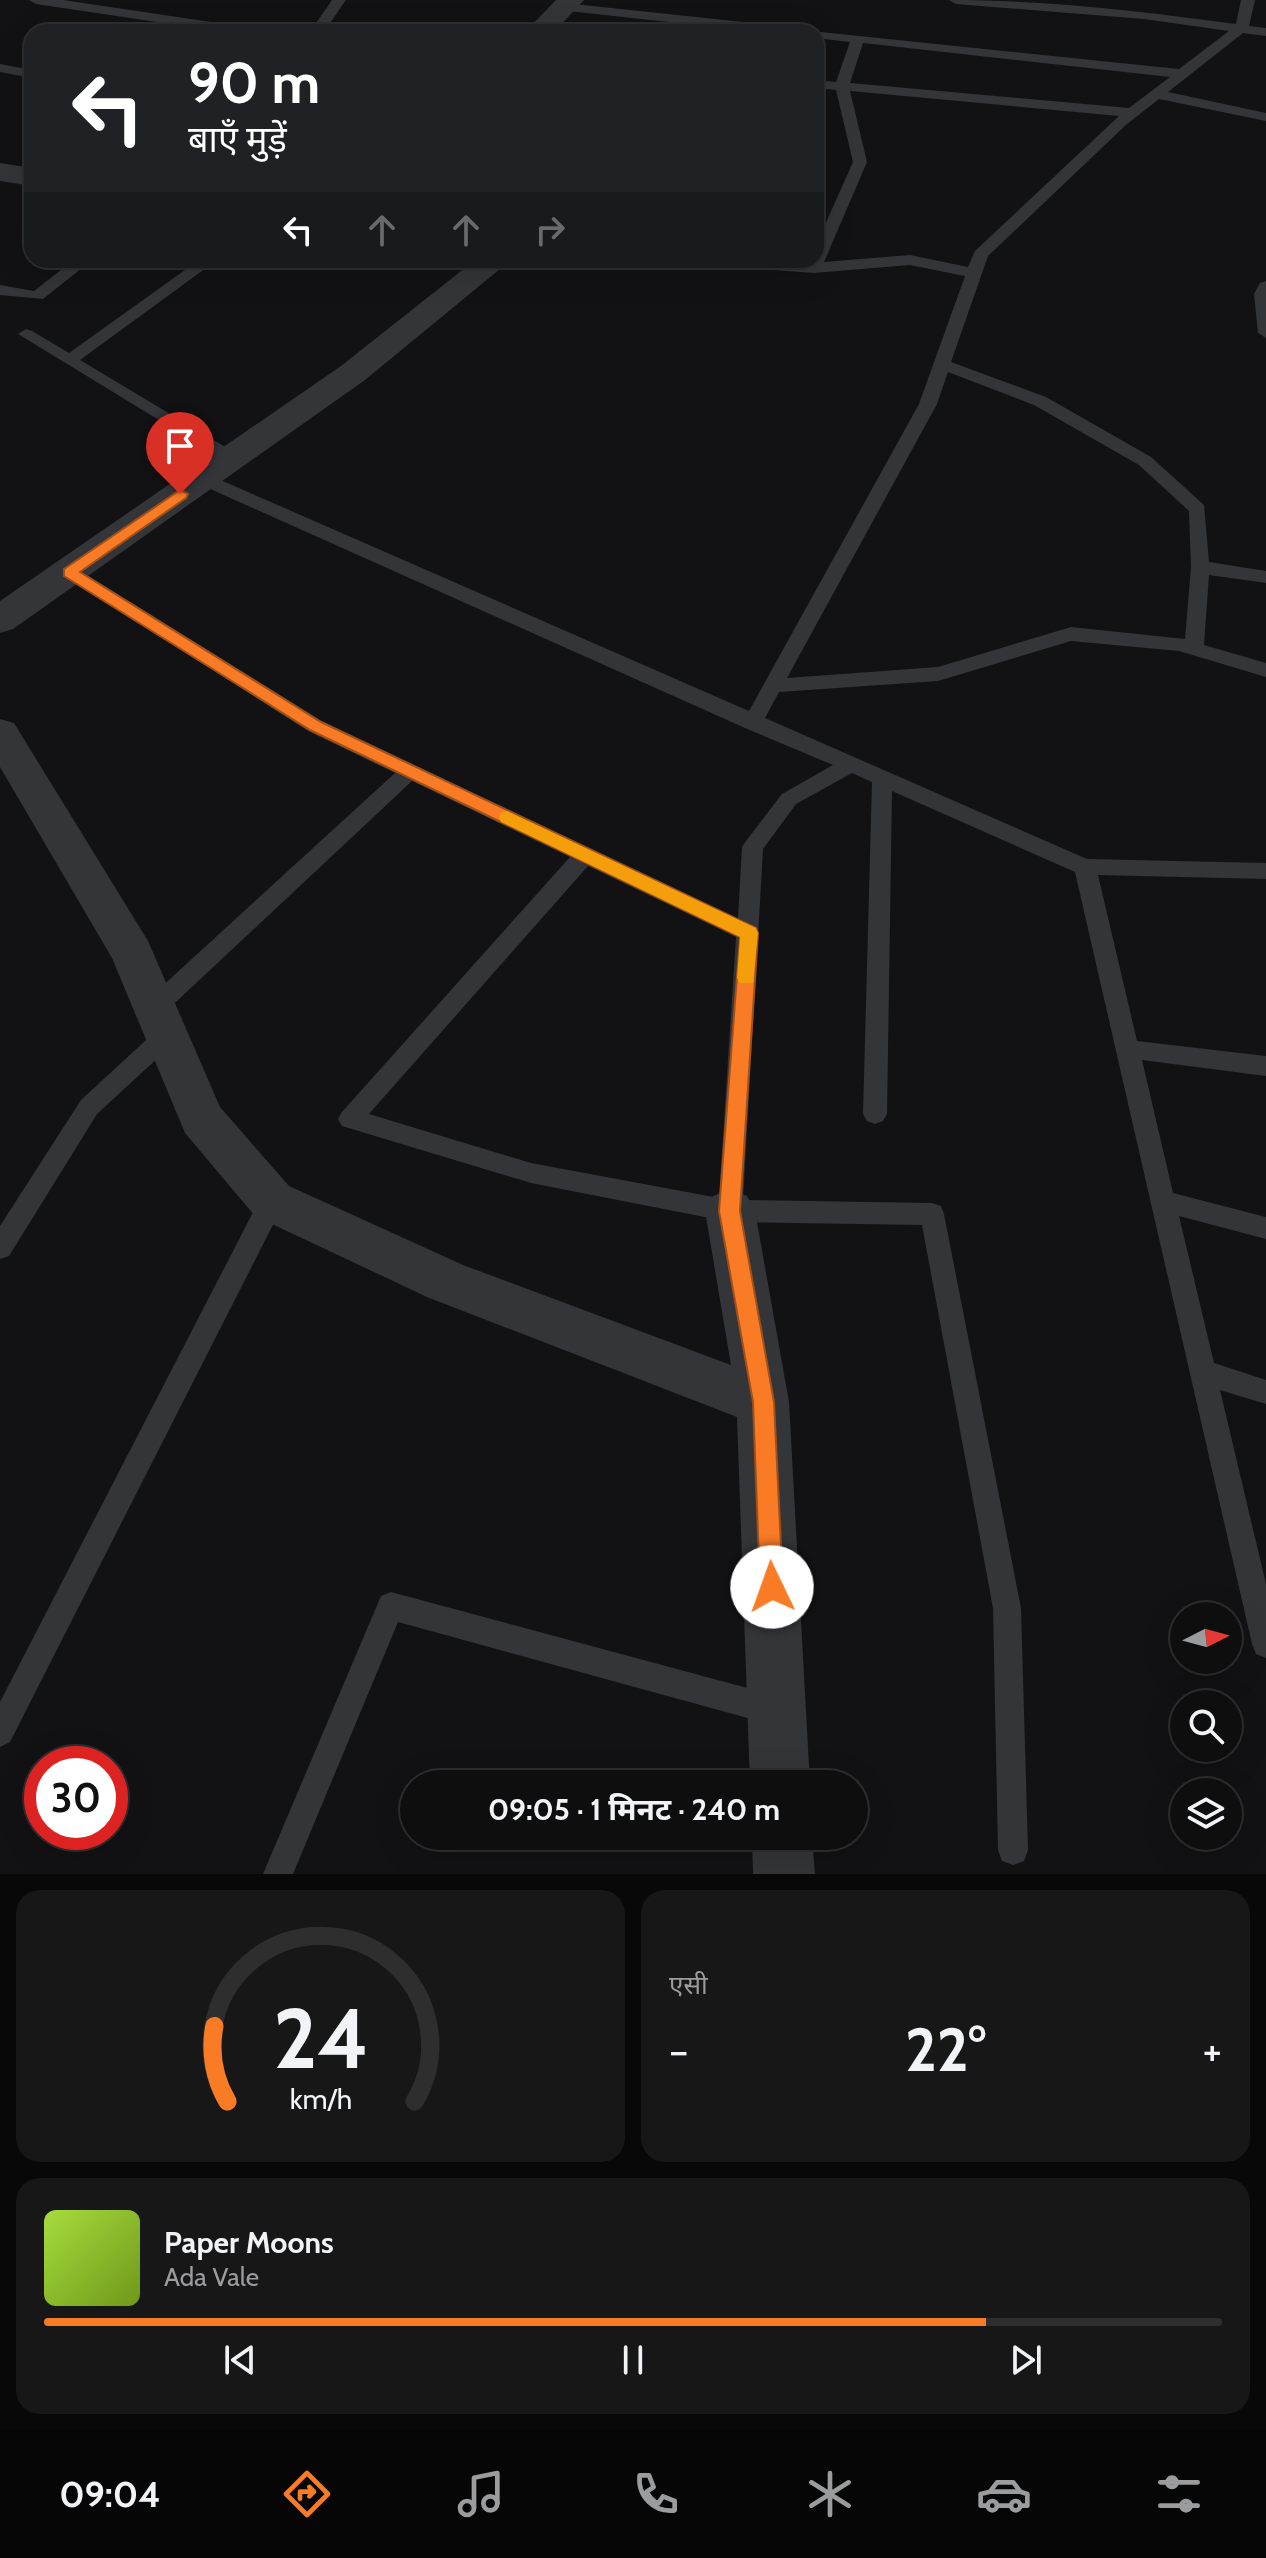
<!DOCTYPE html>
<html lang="hi">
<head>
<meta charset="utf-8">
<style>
  :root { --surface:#0e0e0f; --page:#171718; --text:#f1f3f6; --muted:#9b9c9e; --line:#2e2e2f; --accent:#f97b25 }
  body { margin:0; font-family:Cabin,"Noto Sans Devanagari",sans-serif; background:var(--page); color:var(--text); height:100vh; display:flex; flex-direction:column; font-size:30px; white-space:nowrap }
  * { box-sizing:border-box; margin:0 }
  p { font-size:26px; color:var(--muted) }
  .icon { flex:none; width:44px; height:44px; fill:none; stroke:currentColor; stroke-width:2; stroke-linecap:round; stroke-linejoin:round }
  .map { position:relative; height:1874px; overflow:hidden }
  .details { display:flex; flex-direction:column; gap:16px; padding:16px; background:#080808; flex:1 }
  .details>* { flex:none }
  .guide { position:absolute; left:24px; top:24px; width:800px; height:244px; border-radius:24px; box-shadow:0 8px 32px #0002,0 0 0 2px var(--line); background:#202124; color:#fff; overflow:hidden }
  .needle { width:52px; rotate:84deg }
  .buttons { position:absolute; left:1170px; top:1602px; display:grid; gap:16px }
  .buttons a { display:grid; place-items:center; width:72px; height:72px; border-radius:50%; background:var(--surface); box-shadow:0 8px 32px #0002,0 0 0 2px var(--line); font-size:40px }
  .speed { position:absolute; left:24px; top:1746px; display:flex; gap:16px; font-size:40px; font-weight:700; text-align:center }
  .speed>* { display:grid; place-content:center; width:104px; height:104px; border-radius:50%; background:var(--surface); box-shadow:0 8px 32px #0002,0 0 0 2px var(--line); line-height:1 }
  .speed .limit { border:12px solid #d22; background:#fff; color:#111 }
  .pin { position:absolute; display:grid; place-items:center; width:68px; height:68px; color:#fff; margin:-82px -34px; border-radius:50% 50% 50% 0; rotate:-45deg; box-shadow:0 0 8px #0007 }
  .pin .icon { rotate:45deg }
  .me { position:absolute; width:88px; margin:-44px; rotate:357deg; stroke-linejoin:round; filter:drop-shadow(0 0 6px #0008) }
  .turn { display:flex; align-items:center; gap:28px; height:168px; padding:0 32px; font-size:36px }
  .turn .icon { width:104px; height:104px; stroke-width:2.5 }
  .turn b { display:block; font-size:56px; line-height:68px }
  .lanes { display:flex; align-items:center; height:76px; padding:0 32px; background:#0003; justify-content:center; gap:40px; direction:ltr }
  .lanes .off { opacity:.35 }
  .big { font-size:60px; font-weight:700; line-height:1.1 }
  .details .tile { flex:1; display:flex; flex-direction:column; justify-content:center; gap:12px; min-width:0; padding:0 28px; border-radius:24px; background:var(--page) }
  .details .dial { align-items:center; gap:0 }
  .dial svg { height:208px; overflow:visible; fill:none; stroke:var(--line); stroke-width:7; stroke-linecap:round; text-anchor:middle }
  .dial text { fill:var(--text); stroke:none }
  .song { display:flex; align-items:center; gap:24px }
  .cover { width:96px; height:96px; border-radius:12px; background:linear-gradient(135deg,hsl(80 70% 55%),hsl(80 70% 35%)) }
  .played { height:8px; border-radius:4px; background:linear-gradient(90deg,var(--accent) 80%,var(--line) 80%) }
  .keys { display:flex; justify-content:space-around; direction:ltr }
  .heat { display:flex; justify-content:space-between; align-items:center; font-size:44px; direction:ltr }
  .details .tiles { flex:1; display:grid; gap:16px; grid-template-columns:1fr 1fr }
  .tile:last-child { grid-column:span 2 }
  .trip { position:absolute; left:400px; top:1770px; width:468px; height:80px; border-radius:40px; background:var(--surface); box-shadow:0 8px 32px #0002,0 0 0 2px var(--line); font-weight:700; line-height:80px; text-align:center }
  .tabs { display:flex; height:128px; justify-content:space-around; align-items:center; background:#060606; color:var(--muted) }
  .tabs .icon { width:56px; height:56px }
  .tabs .selected { color:var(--accent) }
  .tabs b { font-size:36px; color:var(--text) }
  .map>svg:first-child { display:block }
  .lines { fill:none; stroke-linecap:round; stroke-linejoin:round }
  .service { fill:#333539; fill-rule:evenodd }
  .minor { fill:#333539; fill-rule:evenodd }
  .route { fill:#f97b25; stroke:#a25018; stroke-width:2 }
  .slow { fill:#f59e0b }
</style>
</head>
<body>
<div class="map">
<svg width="1266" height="1874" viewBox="0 0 1266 1874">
  <rect width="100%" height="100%" fill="#121214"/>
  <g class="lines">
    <path class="service" d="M29,0H63L251,28L258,32H224L36,4Z
      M332,0H346L324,32H310Z
      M949,0C1046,0 1141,11 1236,24L1241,0H1255L1249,26L1266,28V36L1243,33L1168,92L1266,113V121L1159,99L1127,124L988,256L951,362L1046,397L1151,457L1204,505L1209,562L1266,571V583L1209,575L1204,645L1266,663V677L1179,651L1071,641L938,681L779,692L765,718L1087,859L1266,863V879L1098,875L1137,1041L1266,1056V1076L1142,1060L1173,1193L1266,1217V1239L1179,1216L1214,1363L1266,1380V1404L1220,1390L1266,1584V1658L1256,1654L1252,1644L1075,872L892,791L887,1114L883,1121L875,1124L867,1121L863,1114L872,782L852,773L796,804L763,849L743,1200L932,1203L941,1206L944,1214L1021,1608L1028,1850L1024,1861L1013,1865L1002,1861L998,1850L993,1608L922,1225L730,1222L531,1183L342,1126L338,1119L342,1112L570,857L412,781L162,1015L154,1017L146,1015L143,1008L146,1001L395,773L308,731L60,572L62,568H76L322,721L738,918L742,847L746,841L782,794L833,765L745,728L197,483L194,479L203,473L209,475L749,711L919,404L965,276L910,265L814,273L700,265L692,260L808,263L816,260V245L853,162L836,90L816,88V80L836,82L850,42L816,38V32L811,31L1179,69L1229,31L1144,19L956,4ZM863,43L1170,77L1129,108L850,83ZM850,91L1119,116L975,251L968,267L910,255L824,262L867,162ZM948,372L1034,405L1139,465L1189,511L1191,567L1185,639L1071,627L938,667L787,678L937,404ZM588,866L736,937L719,1198L531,1163L369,1114Z
      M564,3L798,28L805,32H760L559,10V4Z
      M0,64L32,70V78L0,72Z
      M74,260H92L43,299L0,295V285L34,291Z
      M199,260H217L80,360L237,454L240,458L237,462L231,464L18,334L26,329L32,331L69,353Z
      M1266,281V338L1258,333L1254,294L1260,283Z
      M166,1027L174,1029L177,1036L174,1043L97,1114L9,1256L0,1259V1226L81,1100L158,1029Z
      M272,1190L281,1193L284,1201L281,1209L10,1742L0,1747V1702L263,1193Z
      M391,1592L773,1695L783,1700L788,1710L783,1720L773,1725L398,1622L293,1874H263L381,1596Z"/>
    <path class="minor" d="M556,0H584L554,32H525Z
      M0,163L32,168V186L0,181Z
      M475,260H511L365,380L13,629L0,633V601L341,366Z
      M0,719L14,723L148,941L220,1107L289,1186L463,1265L731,1365L705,1211L713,1196L730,1189L747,1196L755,1211L789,1402L810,1784H750L737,1417L427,1297L255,1216L185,1133L112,958L0,767Z
      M752,1836H812L815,1874H753Z"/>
  </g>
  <path class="route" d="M180,490L188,494L186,498L80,572L321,722L756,928L758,933L740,1211L774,1402L783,1587L780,1595L772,1599L764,1595L760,1587L753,1402L719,1211L740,937L310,730L64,576V569Z"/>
  <path class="slow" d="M507,811L756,928L758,933L753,983H740L737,978L740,937L501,822L499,817L501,813Z"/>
</svg>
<div class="buttons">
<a><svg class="needle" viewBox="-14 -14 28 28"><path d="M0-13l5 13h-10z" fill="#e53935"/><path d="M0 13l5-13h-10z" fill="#9b9c9e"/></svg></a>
<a><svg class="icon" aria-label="search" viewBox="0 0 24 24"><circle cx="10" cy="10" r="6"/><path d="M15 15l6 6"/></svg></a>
<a><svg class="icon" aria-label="layers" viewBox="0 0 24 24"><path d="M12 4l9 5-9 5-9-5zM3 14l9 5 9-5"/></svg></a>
</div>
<div class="speed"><div class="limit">30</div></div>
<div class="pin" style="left:180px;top:494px;background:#d93025"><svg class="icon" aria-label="arrive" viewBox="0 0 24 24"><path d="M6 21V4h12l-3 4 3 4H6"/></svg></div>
<svg class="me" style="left:772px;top:1587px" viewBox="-20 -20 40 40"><circle r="19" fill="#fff"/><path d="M0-13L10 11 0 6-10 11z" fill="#f97b25"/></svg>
<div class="trip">09:05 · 1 मिनट · 240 m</div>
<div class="guide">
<div class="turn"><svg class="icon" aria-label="left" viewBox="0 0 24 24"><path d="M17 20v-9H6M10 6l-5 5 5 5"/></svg><div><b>90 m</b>बाएँ मुड़ें</div></div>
<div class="lanes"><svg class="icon" aria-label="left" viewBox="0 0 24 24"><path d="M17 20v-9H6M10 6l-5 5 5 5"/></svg><svg class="icon off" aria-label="ahead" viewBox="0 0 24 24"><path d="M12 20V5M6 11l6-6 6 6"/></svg><svg class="icon off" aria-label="ahead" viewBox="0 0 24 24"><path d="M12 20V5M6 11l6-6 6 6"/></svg><svg class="icon off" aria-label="right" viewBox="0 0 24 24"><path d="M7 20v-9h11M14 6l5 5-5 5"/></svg></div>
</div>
</div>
<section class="details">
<div class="tiles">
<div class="tile dial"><svg viewBox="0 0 100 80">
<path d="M14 69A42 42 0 1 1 86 69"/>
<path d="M14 69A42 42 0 0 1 9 40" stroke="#f97b25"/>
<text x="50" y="56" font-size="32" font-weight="700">24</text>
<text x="50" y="72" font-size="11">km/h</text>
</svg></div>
<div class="tile"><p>एसी</p>
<div class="heat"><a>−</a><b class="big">22°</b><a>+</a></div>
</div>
<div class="tile">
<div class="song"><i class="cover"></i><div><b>Paper Moons</b><p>Ada Vale</p></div></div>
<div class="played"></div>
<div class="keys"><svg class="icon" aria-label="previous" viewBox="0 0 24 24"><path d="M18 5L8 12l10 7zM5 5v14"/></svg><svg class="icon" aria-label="pause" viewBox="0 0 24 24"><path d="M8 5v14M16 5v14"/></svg><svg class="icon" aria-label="next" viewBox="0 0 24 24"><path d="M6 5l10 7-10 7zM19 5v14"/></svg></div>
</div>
</div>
</section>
<nav class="tabs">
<b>09:04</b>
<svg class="icon selected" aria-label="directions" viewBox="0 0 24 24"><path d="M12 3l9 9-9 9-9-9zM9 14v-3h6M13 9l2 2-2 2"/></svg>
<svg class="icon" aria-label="music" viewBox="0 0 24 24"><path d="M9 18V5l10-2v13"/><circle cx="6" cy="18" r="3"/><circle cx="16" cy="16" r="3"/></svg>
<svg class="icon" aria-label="phone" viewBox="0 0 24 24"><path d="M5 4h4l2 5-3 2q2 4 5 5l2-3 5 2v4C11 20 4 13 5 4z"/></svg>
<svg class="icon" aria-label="climate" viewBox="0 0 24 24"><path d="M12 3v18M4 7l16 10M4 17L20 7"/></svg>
<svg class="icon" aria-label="car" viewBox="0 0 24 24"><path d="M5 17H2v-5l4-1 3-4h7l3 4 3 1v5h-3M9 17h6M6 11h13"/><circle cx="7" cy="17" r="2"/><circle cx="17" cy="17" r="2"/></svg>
<svg class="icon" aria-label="filters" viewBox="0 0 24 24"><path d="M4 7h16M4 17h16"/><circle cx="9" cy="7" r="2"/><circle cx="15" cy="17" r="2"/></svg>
</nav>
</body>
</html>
